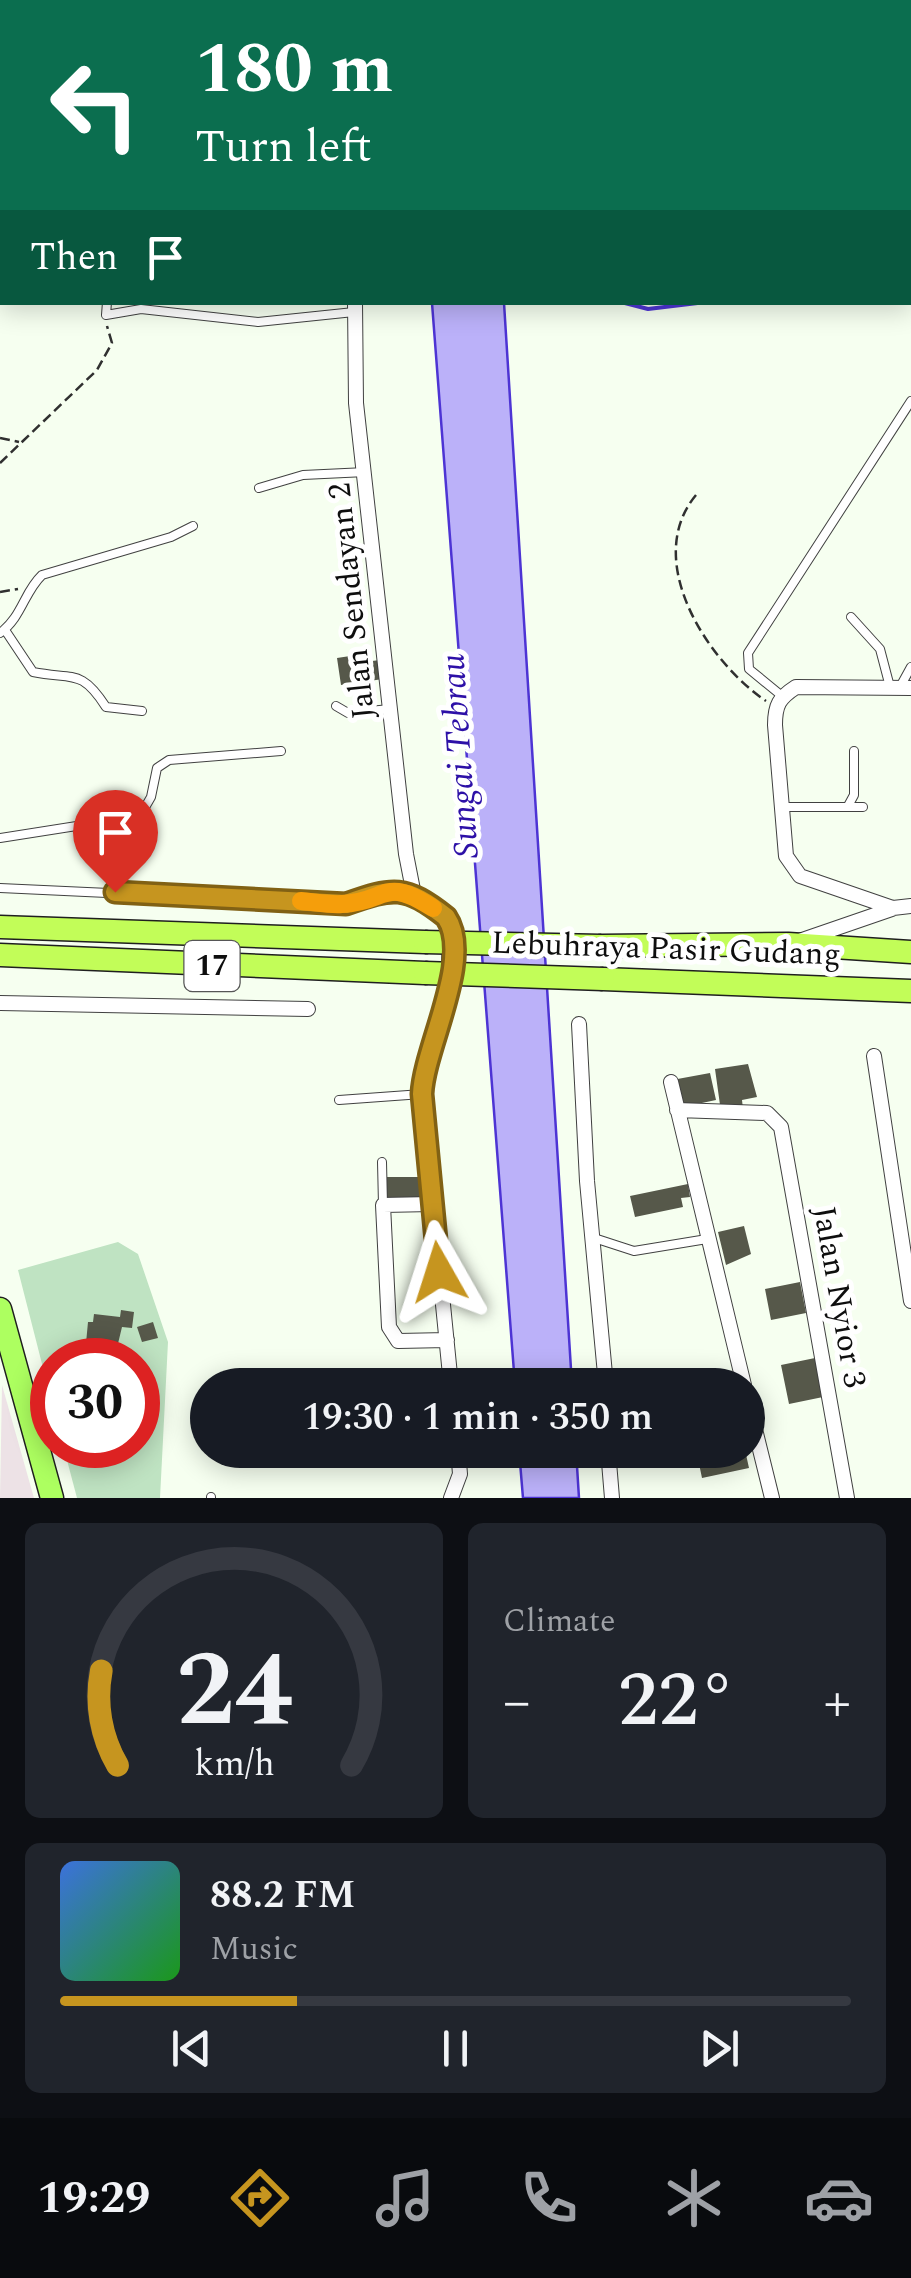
<!DOCTYPE html>
<html lang="en">
<head>
<meta charset="utf-8">
<style>
  :root { --surface:#171b24; --page:#20242c; --text:#f1f3f6; --muted:#9ea1a6; --line:#363941; --accent:#c6951f }
  body { margin:0; font-family:Spectral,serif; background:var(--page); color:var(--text); height:100vh; display:flex; flex-direction:column; font-size:38px; white-space:nowrap }
  * { box-sizing:border-box; margin:0 }
  p { font-size:32px; color:var(--muted) }
  .icon { flex:none; width:55px; height:55px; fill:none; stroke:currentColor; stroke-width:2; stroke-linecap:round; stroke-linejoin:round }
  .map { position:relative; height:1498px; overflow:hidden }
  .drawer { display:flex; flex-direction:column; gap:25px; padding:25px; background:#0d0f14; flex:1 }
  .drawer>* { flex:none }
  .banner { position:absolute; left:0px; top:0px; width:912px; height:305px; box-shadow:0 5px 25px #0003; background:#0b6e4f; color:#fff; overflow:hidden }
  .speed { position:absolute; left:30px; top:1338px; display:flex; gap:20px; font-size:50px; font-weight:700; text-align:center }
  .speed>* { display:grid; place-content:center; width:130px; height:130px; border-radius:50%; background:var(--surface); box-shadow:0 5px 25px #0003; line-height:1 }
  .speed .limit { border:15px solid #d22; background:#fff; color:#111 }
  .pin { position:absolute; display:grid; place-items:center; width:85px; height:85px; color:#fff; margin:-102px -42px; border-radius:50% 50% 50% 0; rotate:-45deg; box-shadow:0 0 10px #0007 }
  .pin .icon { rotate:45deg }
  .me { position:absolute; width:110px; margin:-55px; rotate:354deg; stroke-linejoin:round; filter:drop-shadow(0 0 8px #0008) }
  .turn { display:flex; align-items:center; gap:35px; height:210px; padding:0 30px; font-size:45px }
  .turn .icon { width:130px; height:130px; stroke-width:2.5 }
  .turn b { display:block; font-size:70px; line-height:85px }
  .then { display:flex; align-items:center; height:95px; padding:0 30px; background:#0003; gap:20px; font-size:38px }
  .big { font-size:75px; font-weight:600; line-height:1.1 }
  .drawer .widget { flex:1; display:flex; flex-direction:column; justify-content:center; gap:15px; min-width:0; padding:0 35px; border-radius:15px; background:var(--page) }
  .drawer .dial { align-items:center; gap:0 }
  .dial svg { height:260px; overflow:visible; fill:none; stroke:var(--line); stroke-width:7; stroke-linecap:round; text-anchor:middle }
  .dial text { fill:var(--text); stroke:none }
  .song { display:flex; align-items:center; gap:30px }
  .cover { width:120px; height:120px; border-radius:15px; background:linear-gradient(135deg,hsl(220 70% 55%),hsl(120 70% 35%)) }
  .played { height:10px; border-radius:5px; background:linear-gradient(90deg,var(--accent) 30%,var(--line) 30%) }
  .keys { display:flex; justify-content:space-around; direction:ltr }
  .heat { display:flex; justify-content:space-between; align-items:center; font-size:55px; direction:ltr }
  .drawer .tiles { flex:1; display:grid; gap:25px; grid-template-columns:1fr 1fr }
  .widget:last-child { grid-column:span 2 }
  .trip { position:absolute; left:190px; top:1368px; width:575px; height:100px; border-radius:50px; background:var(--surface); box-shadow:0 5px 25px #0003; font-weight:600; line-height:100px; text-align:center }
  .tabs { display:flex; height:160px; justify-content:space-around; align-items:center; background:#090b0e; color:var(--muted) }
  .tabs .icon { width:70px; height:70px }
  .tabs .active { color:var(--accent) }
  .tabs b { font-size:45px; color:var(--text) }
  .map>svg:first-child { display:block }
  .industrial { fill:#ede2e6 }
  .cemetery { fill:#bfe3c2 }
  .water { fill:#bbb1f9; stroke:#4d34d4; stroke-width:2.5 }
  .lines { fill:none; stroke-linecap:round; stroke-linejoin:round }
  .stream { stroke:#4d34d4; stroke-width:4 }
  .building { fill:#56584a }
  .service-casing { stroke:#414141; stroke-width:10 }
  .minor-casing { stroke:#414141; stroke-width:16 }
  .tertiary-casing { stroke:#414141; stroke-width:20 }
  .primary-casing { stroke:#1f1f1f; stroke-width:25 }
  .trunk-casing { stroke:#1f1f1f; stroke-width:25 }
  .path { stroke:#303030; stroke-width:2.5; stroke-dasharray:10 5; stroke-linecap:butt }
  .service { stroke:#fff; stroke-width:8 }
  .minor { stroke:#fff; stroke-width:14 }
  .tertiary { stroke:#fff; stroke-width:18 }
  .primary { stroke:#adff60; stroke-width:22 }
  .trunk { stroke:#c2fd58; stroke-width:22 }
  .trunk-bridge-casing { stroke:#1f1f1f; stroke-width:25; stroke-linecap:butt }
  .trunk-bridge { stroke:#c2fd58; stroke-width:22 }
  .route-casing { stroke:#816114; stroke-width:25 }
  .route { stroke:#c6951f; stroke-width:18 }
  .slow { stroke:#f59e0b; stroke-width:18 }
  .labels { text-anchor:middle; dominant-baseline:central; stroke-width:10; stroke-linejoin:round; paint-order:stroke }
  .shield { fill:#fff; stroke:#565656; stroke-width:2.5 }
  .shield-label { font-size:30px; font-weight:bold; fill:#0e0e0e }
  .street-label { font-size:32px; fill:#0e0e0e; stroke:#fff }
  .water-label { font-size:35px; font-style:italic; fill:#2d10a7; stroke:#fff }
</style>
</head>
<body>
<div class="map">
<svg width="911" height="1498" viewBox="0 0 911 1498">
  <rect width="100%" height="100%" fill="#f6fff0"/>
  <path class="industrial" d="M2,1385L34,1498H0Z"/>
  <path class="cemetery" d="M118,1242L138,1254L168,1342L160,1498H77L63,1445H138V1360H52V1403L18,1270Z"/>
  <path class="water" d="M432,303H504L572,1385H515Z
    M519,1450H576L579,1498H523Z"/>
  <g class="lines">
    <path class="stream" d="M910,278H911
      M621,302L648,309L706,302"/>
  </g>
  <path class="building" d="M370,653L372,661L380,660L383,679L341,685L337,658Z
    M748,1064L757,1097L742,1100L743,1109L721,1112L715,1069Z
    M710,1073L716,1100L678,1108L672,1080Z
    M386,1177H421V1197H387Z
    M688,1184L690,1197L681,1198L683,1207L635,1217L630,1196Z
    M744,1226L751,1254L726,1265L718,1232Z
    M800,1282L806,1313L771,1320L765,1289Z
    M121,1310L134,1312L132,1328L122,1327L115,1356L85,1354L88,1322H93L94,1314L120,1317Z
    M153,1322L158,1338L142,1342L137,1327Z
    M815,1358L823,1397L789,1404L781,1365Z
    M715,1450H745L749,1468L702,1478L697,1454Z"/>
  <g class="lines">
    <defs>
      <path id="service" d="M712,2L714,0
        M910,23L911,21
        M910,229L911,228
        M107,302L106,315L141,309L258,322L354,312
        M259,488L303,475L366,472
        M851,617L880,649L890,687
        M5,630L33,672C73,680 81,668 106,707L142,711
        M0,633C22,617 24,592 42,575L171,537L193,526
        M900,687L911,667
        M782,696L749,669L748,653L911,401
        M336,706L348,713L390,709
        M848,806L854,795V751
        M782,807H863
        M0,838L140,816L151,797L157,768L169,760L281,751
        M0,888L345,904L380,892H414
        M339,1100L422,1094
        M382,1162L383,1205
        M591,1237L634,1251L707,1239
        M211,1498V1497"/>
      <path id="minor" d="M81,0V2
        M830,2L831,0
        M910,158L911,157
        M355,302L356,403L406,854L414,895L450,923L448,1003L423,1071L422,1094L451,1385
        M911,688L796,687C779,698 775,705 775,725L786,856L800,876L893,908L911,906
        M799,941L892,909
        M0,1003L308,1009
        M579,1024L587,1181L606,1385
        M874,1056L911,1301
        M671,1082L744,1385
        M677,1110L767,1113L781,1127L847,1498
        M432,1204L383,1205L389,1327L398,1341L447,1340
        M748,1401L772,1498
        M608,1450L612,1498
        M451,1498L460,1474L458,1450"/>
      <path id="tertiary" d="M621,0L625,2
        M910,187H911"/>
      <path id="primary" d="M0,1309L52,1498"/>
      <path id="trunk" d="M0,927L425,942
        M601,946L788,944L911,952
        M0,955L425,973
        M603,979L911,991"/>
    </defs>
    <use href="#service" class="service-casing"/>
    <use href="#minor" class="minor-casing"/>
    <use href="#tertiary" class="tertiary-casing"/>
    <use href="#primary" class="primary-casing"/>
    <use href="#trunk" class="trunk-casing"/>
    <path class="path" d="M520,0V2
      M0,221L2,220
      M0,438L19,442
      M0,463L97,370L112,343L107,326
      M696,495C642,560 707,661 766,701
      M0,592L18,589"/>
    <use href="#service" class="service"/>
    <use href="#minor" class="minor"/>
    <use href="#tertiary" class="tertiary"/>
    <use href="#primary" class="primary"/>
    <use href="#trunk" class="trunk"/>
    <defs>
      <path id="trunk-bridge" d="M425,942L601,946
        M425,973L603,979"/>
    </defs>
    <use href="#trunk-bridge" class="trunk-bridge-casing"/>
    <use href="#trunk-bridge" class="trunk-bridge"/>
  </g>
  <g class="lines">
    <defs>
      <path id="route" d="M115,892L346,904C394,887 405,885 446,917C474,958 424,1047 422,1094L439,1272"/>
    </defs>
    <use href="#route" class="route-casing"/>
    <use href="#route" class="route"/>
    <path class="slow" d="M301,901C314,902 329,905 342,904C389,902 382,875 433,908"/>
  </g>
  <g class="labels">
    <rect class="shield" x="184.5" y="941" width="55" height="50" rx="8"/>
    <g class="shield-label">
      <text x="212" y="966">17</text>
    </g>
    <g class="street-label">
      <text transform="translate(352 601) rotate(-96)">Jalan Sendayan 2</text>
      <text transform="translate(666 949) rotate(2)">Lebuhraya Pasir Gudang</text>
      <text transform="translate(839 1297) rotate(80)">Jalan Nyior 3</text>
    </g>
    <g class="water-label">
      <text transform="translate(460 756) rotate(-94)">Sungai Tebrau</text>
    </g>
  </g>
</svg>
<div class="speed"><div class="limit">30</div></div>
<div class="pin" style="left:115px;top:892px;background:#d93025"><svg class="icon" aria-label="arrive" viewBox="0 0 24 24"><path d="M6 21V4h12l-3 4 3 4H6"/></svg></div>
<svg class="me" style="left:439px;top:1272px" viewBox="-20 -20 40 40"><path d="M0-17L14 15 0 8-14 15z" fill="#c6951f" stroke="#fff" stroke-width="4"/></svg>
<div class="trip">19:30 · 1 min · 350 m</div>
<div class="banner">
<div class="turn"><svg class="icon" aria-label="left" viewBox="0 0 24 24"><path d="M17 20v-9H6M10 6l-5 5 5 5"/></svg><div><b>180 m</b>Turn left</div></div>
<div class="then">Then<svg class="icon" aria-label="arrive" viewBox="0 0 24 24"><path d="M6 21V4h12l-3 4 3 4H6"/></svg></div>
</div>
</div>
<section class="drawer">
<div class="tiles">
<div class="widget dial"><svg viewBox="0 0 100 80">
<path d="M14 69A42 42 0 1 1 86 69"/>
<path d="M14 69A42 42 0 0 1 9 40" stroke="#c6951f"/>
<text x="50" y="56" font-size="32" font-weight="700">24</text>
<text x="50" y="72" font-size="11">km/h</text>
</svg></div>
<div class="widget"><p>Climate</p>
<div class="heat"><a>−</a><b class="big">22°</b><a>+</a></div>
</div>
<div class="widget">
<div class="song"><i class="cover"></i><div><b>88.2 FM</b><p>Music</p></div></div>
<div class="played"></div>
<div class="keys"><svg class="icon" aria-label="previous" viewBox="0 0 24 24"><path d="M18 5L8 12l10 7zM5 5v14"/></svg><svg class="icon" aria-label="pause" viewBox="0 0 24 24"><path d="M8 5v14M16 5v14"/></svg><svg class="icon" aria-label="next" viewBox="0 0 24 24"><path d="M6 5l10 7-10 7zM19 5v14"/></svg></div>
</div>
</div>
</section>
<nav class="tabs">
<b>19:29</b>
<svg class="icon active" aria-label="directions" viewBox="0 0 24 24"><path d="M12 3l9 9-9 9-9-9zM9 14v-3h6M13 9l2 2-2 2"/></svg>
<svg class="icon" aria-label="music" viewBox="0 0 24 24"><path d="M9 18V5l10-2v13"/><circle cx="6" cy="18" r="3"/><circle cx="16" cy="16" r="3"/></svg>
<svg class="icon" aria-label="phone" viewBox="0 0 24 24"><path d="M5 4h4l2 5-3 2q2 4 5 5l2-3 5 2v4C11 20 4 13 5 4z"/></svg>
<svg class="icon" aria-label="climate" viewBox="0 0 24 24"><path d="M12 3v18M4 7l16 10M4 17L20 7"/></svg>
<svg class="icon" aria-label="car" viewBox="0 0 24 24"><path d="M5 17H2v-5l4-1 3-4h7l3 4 3 1v5h-3M9 17h6M6 11h13"/><circle cx="7" cy="17" r="2"/><circle cx="17" cy="17" r="2"/></svg>
</nav>
</body>
</html>
